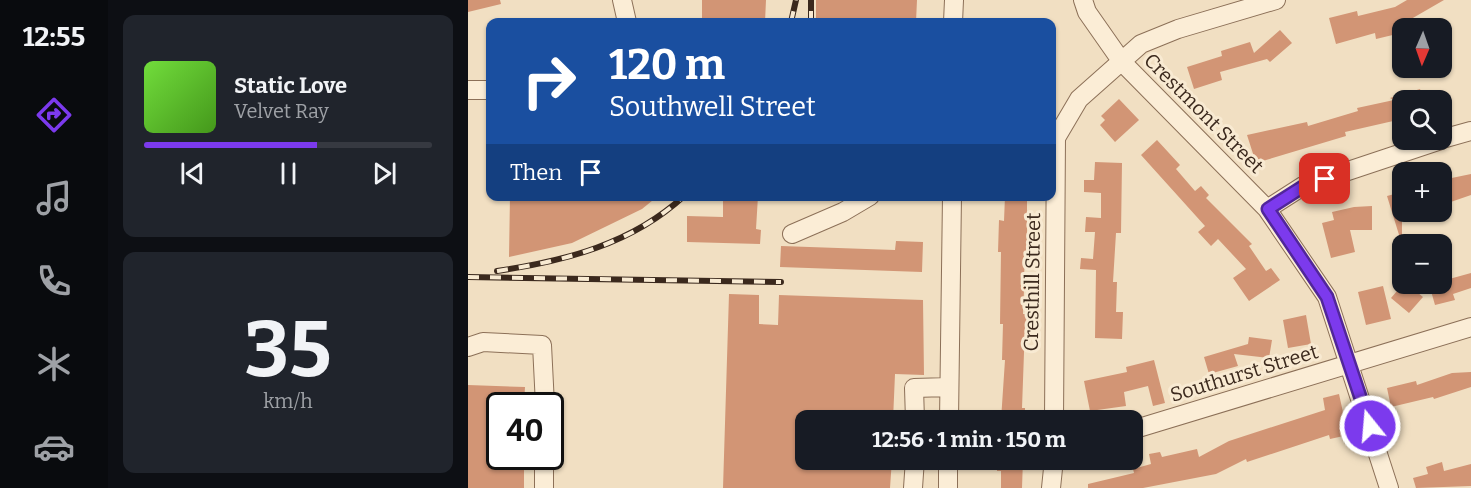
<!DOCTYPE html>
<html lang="en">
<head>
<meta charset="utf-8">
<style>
  :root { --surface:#171b24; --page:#20242c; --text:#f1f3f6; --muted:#9ea1a6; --line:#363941; --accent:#7c3aed }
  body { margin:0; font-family:Bitter,serif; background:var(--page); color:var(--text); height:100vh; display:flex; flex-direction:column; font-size:22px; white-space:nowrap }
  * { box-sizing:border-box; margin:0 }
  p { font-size:20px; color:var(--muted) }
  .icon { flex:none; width:33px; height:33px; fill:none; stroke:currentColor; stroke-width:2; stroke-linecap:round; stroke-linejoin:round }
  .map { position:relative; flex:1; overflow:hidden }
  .side { display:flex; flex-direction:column; gap:15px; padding:15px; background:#0d0f14; width:360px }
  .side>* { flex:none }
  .banner { position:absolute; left:18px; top:18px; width:570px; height:183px; border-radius:12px; box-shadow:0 2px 4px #0004; background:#1a4fa0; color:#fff; overflow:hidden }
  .needle { width:39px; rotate:182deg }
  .tools { position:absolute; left:924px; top:18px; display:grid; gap:12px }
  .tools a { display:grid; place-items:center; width:60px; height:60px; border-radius:12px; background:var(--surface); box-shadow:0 2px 4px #0004; font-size:30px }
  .speed { position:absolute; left:18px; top:392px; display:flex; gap:12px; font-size:30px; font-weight:700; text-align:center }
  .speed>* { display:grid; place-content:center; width:78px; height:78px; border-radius:50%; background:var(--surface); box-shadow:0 2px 4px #0004; line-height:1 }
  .speed .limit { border:3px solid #111; border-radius:9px; background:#fff; color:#111 }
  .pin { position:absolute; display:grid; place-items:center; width:51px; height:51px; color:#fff; margin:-26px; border-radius:12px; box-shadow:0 3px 9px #0006 }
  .me { position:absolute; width:66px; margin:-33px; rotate:343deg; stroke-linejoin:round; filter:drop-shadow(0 0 4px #0008) }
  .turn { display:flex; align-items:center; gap:21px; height:126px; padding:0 24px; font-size:27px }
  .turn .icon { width:78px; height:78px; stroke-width:2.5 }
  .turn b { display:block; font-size:42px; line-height:51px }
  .then { display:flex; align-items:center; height:57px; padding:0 24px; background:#0003; gap:12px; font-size:22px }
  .side .widget { flex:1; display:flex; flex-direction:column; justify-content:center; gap:9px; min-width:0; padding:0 21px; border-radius:12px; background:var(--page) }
  .side .dial { align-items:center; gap:0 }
  .dial b { font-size:78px; line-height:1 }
  .song { display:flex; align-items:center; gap:18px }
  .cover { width:72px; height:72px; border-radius:9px; background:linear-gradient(135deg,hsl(100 70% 55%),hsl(100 70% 35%)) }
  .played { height:6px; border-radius:3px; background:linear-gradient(90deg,var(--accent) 60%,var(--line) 60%) }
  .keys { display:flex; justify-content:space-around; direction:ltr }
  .trip { position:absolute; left:327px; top:410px; width:348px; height:60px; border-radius:12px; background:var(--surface); box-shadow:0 2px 4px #0004; font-weight:700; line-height:60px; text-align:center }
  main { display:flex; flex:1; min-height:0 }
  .dock { display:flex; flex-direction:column; width:108px; justify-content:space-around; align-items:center; background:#090b0e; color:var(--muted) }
  .dock .icon { width:42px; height:42px }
  .dock .current { color:var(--accent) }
  .dock b { font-size:27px; color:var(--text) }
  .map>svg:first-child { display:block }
  .building { fill:#d29575 }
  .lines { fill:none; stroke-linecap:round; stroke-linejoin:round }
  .minor-casing { stroke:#8c7058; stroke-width:20 }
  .minor { stroke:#fbedd6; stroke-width:18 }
  .rail-casing { stroke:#3b291d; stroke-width:6 }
  .rail { stroke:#f8ead2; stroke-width:4; stroke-dasharray:11; stroke-linecap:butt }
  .route-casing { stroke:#51269a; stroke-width:15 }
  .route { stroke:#7c3aed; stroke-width:10 }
  .labels { text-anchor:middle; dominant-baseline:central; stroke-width:6; stroke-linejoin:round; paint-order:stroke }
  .street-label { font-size:20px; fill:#3b291d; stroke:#f8ead2 }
</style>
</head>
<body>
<main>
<nav class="dock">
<b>12:55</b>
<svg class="icon current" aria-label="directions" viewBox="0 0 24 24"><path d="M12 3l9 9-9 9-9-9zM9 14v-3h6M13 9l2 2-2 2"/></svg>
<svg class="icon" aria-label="music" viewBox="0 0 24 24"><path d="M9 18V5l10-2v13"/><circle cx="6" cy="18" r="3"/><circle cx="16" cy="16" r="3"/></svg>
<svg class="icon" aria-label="phone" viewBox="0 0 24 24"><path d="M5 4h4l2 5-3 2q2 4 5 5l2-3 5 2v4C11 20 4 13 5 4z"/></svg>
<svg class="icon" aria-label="climate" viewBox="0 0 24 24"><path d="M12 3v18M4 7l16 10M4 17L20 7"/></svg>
<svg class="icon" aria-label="car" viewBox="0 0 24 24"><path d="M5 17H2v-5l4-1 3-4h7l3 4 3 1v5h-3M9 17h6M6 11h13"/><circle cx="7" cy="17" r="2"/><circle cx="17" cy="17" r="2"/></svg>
</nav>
<section class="side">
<div class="widget">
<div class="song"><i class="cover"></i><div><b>Static Love</b><p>Velvet Ray</p></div></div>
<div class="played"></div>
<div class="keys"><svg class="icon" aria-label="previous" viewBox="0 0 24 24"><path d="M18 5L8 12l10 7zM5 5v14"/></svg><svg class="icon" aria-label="pause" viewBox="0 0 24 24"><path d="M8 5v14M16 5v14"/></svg><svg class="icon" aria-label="next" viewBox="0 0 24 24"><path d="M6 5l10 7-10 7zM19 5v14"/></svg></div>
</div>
<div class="widget dial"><b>35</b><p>km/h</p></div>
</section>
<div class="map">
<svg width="1003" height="488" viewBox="0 0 1003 488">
  <rect width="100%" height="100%" fill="#f1dfc2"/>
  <path class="building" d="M0,0H32L33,4L0,12Z
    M234,0H298L297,22H234Z
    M348,0H449L448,22L348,21Z
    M939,0H976L931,26L933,33L908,39L907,33L868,44L861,18L889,11L890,16L927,7Z
    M812,30L824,43L802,62L799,59L752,72L754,80L726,89L719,67L754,56L753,51L782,42L786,53Z
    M952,89L956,100H934V119L877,132L878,136L788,163L779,135L839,122L840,126L890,111L889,108L926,100L922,98Z
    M651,99L671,120L647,142L632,125L637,120L633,116Z
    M689,140L712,165L708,169L727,191L733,186L741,195L738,198L784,244L781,246L798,271L803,268L812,280L781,301L765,278L778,269L750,239L743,246L730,232L737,226L673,155Z
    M627,162L654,163L653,233H648L645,282H649L648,312H655L654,339L627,338L628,270L612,269L613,258L625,259L627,232H617L618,217L633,218V193L616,192V180H626Z
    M1003,174V195L974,205V180Z
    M934,192V237L932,238L919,196Z
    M42,196H190L174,209L104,243L41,257Z
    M255,196H290L288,229L293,230L292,244L219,242V216L255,217Z
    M537,196H559V240H572V253H557L556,278H567V290H556L555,314H568V325H557L554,408H557V420H533L537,360H534L535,324H532L533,252H530L531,220L536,221Z
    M904,206V230H882L887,252L863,258L854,223L866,220L864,212L886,207Z
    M428,241L455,242L454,272L312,267L313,246L427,250Z
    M1003,273V288L985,294L987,300L967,305L961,284H974V281Z
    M935,284H939L955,297L941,313L923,298Z
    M915,286L923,319L898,325L890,292Z
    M261,294L291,295V324L310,325L311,295L455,300L456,375L427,374L425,420H338V459H424L422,488H255Z
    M838,315L843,344L820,348L815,320Z
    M781,337L804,340L801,358L766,354L770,366L741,374L736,357L780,344Z
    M686,360L697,403L685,406L680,386L656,392L658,406L622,411L616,381L659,372L658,367Z
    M1003,372V387L966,399L965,397L923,407L919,388L948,381L949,385L984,373Z
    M0,385L57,387L56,405H32V456H56V488H0Z
    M871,394L880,435L862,439L861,435L779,462L778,459L748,474L675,488H620V484L666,473L665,469L683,464L681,454L692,452L694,457L729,449L731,457L761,441L857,410L855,398Z
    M529,459H555L554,488H533V471H529Z
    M974,462L976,471L1003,464V486L948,488L945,478L960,474L958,467Z"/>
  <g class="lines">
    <defs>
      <path id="minor" d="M154,0L159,22
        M615,0L619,12L654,62L799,209L859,297L921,488
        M485,22L486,0
        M0,90H22
        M974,139L1003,131
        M799,209L835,186L973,140
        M324,234L375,212L402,196
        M0,347L15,342L74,345L77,405
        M447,420L446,388L481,387
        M481,420L484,196
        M586,420L588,138L611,99L673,44L710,29L808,0
        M664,430L1003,327
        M76,488V456
        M445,488L447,459
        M480,488V459
        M583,488L586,459"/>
    </defs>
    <use href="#minor" class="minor-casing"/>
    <use href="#minor" class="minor"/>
    <defs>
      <path id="rail" d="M323,22L328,0
        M343,22V0
        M29,271C97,261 164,244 216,196
        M0,277L313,282"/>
    </defs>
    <use href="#rail" class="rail-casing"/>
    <use href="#rail" class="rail"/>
  </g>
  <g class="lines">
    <defs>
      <path id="route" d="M857,179L836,186L800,209L859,297L902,426"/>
    </defs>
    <use href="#route" class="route-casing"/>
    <use href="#route" class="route"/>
  </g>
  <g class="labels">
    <g class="street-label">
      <text transform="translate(736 113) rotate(45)">Crestmont Street</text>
      <text transform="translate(564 282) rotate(-89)">Cresthill Street</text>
      <text transform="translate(776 373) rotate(-17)">Southurst Street</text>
    </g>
  </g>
</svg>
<div class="tools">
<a><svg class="needle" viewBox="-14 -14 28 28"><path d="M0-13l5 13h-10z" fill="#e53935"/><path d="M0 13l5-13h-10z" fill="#9ea1a6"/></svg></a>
<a><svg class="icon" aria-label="search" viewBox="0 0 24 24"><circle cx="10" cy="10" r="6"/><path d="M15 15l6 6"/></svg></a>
<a>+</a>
<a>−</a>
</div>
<div class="speed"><div class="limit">40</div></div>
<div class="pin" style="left:857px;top:179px;background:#d93025"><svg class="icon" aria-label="arrive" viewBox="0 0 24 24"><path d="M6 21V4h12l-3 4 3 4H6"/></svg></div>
<svg class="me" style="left:902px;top:426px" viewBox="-20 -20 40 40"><circle r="17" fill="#7c3aed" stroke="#fff" stroke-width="3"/><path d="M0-11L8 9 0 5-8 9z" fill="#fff"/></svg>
<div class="trip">12:56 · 1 min · 150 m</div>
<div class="banner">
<div class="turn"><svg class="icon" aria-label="right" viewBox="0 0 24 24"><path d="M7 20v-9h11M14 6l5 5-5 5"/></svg><div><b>120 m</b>Southwell Street</div></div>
<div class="then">Then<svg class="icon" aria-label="arrive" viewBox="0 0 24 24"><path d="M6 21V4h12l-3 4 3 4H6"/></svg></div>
</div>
</div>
</main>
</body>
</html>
